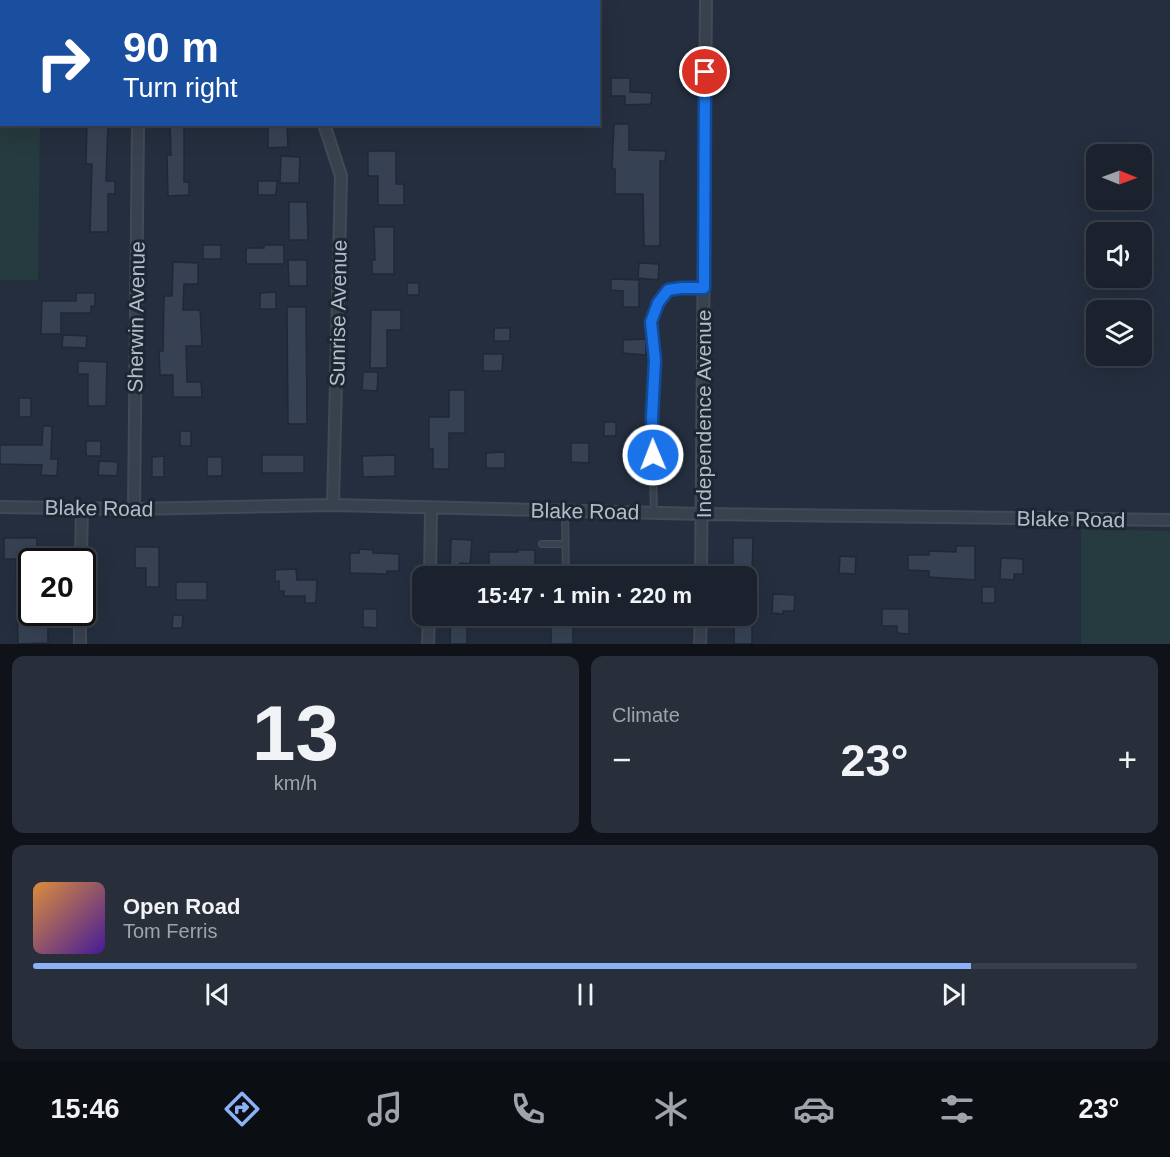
<!DOCTYPE html>
<html lang="en">
<head>
<meta charset="utf-8">
<style>
  :root { --surface:#1b222e; --page:#282f3a; --text:#f1f3f6; --muted:#a0a4aa; --line:#393f4a; --accent:#8bb1f7 }
  body { margin:0; font-family:Arial,sans-serif; background:var(--page); color:var(--text); height:100vh; display:flex; flex-direction:column; font-size:22px; white-space:nowrap }
  * { box-sizing:border-box; margin:0 }
  p { font-size:20px; color:var(--muted) }
  .icon { flex:none; width:33px; height:33px; fill:none; stroke:currentColor; stroke-width:2; stroke-linecap:round; stroke-linejoin:round }
  .map { position:relative; height:644px; overflow:hidden }
  .details { display:flex; flex-direction:column; gap:12px; padding:12px; background:#0f1319; flex:1 }
  .details>* { flex:none }
  .guide { position:absolute; left:0px; top:0px; width:600px; height:126px; box-shadow:0 6px 24px #0002,0 0 0 2px var(--line); background:#1a4fa0; color:#fff; overflow:hidden }
  .needle { width:39px; rotate:91deg }
  .tools { position:absolute; left:1086px; top:144px; display:grid; gap:12px }
  .tools a { display:grid; place-items:center; width:66px; height:66px; border-radius:12px; background:var(--surface); box-shadow:0 6px 24px #0002,0 0 0 2px var(--line); font-size:30px }
  .speed { position:absolute; left:18px; top:548px; display:flex; gap:12px; font-size:30px; font-weight:700; text-align:center }
  .speed>* { display:grid; place-content:center; width:78px; height:78px; border-radius:50%; background:var(--surface); box-shadow:0 6px 24px #0002,0 0 0 2px var(--line); line-height:1 }
  .speed .limit { border:3px solid #111; border-radius:9px; background:#fff; color:#111 }
  .pin { position:absolute; display:grid; place-items:center; width:51px; height:51px; color:#fff; margin:-26px; border:3px solid #fff; border-radius:50%; box-shadow:0 2px 6px #0007 }
  .me { position:absolute; width:66px; margin:-33px; rotate:359deg; stroke-linejoin:round; filter:drop-shadow(0 0 4px #0008) }
  .turn { display:flex; align-items:center; gap:21px; height:126px; padding:0 24px; font-size:27px }
  .turn .icon { width:78px; height:78px; stroke-width:2.5 }
  .turn b { display:block; font-size:42px; line-height:51px }
  .big { font-size:45px; font-weight:800; line-height:1.1 }
  .details .tile { flex:1; display:flex; flex-direction:column; justify-content:center; gap:9px; min-width:0; padding:0 21px; border-radius:12px; background:var(--page) }
  .details .dial { align-items:center; gap:0 }
  .dial b { font-size:78px; line-height:1 }
  .song { display:flex; align-items:center; gap:18px }
  .cover { width:72px; height:72px; border-radius:9px; background:linear-gradient(135deg,hsl(30 70% 55%),hsl(260 70% 35%)) }
  .played { height:6px; border-radius:3px; background:linear-gradient(90deg,var(--accent) 85%,var(--line) 85%) }
  .keys { display:flex; justify-content:space-around; direction:ltr }
  .heat { display:flex; justify-content:space-between; align-items:center; font-size:33px; direction:ltr }
  .details .tiles { flex:1; display:grid; gap:12px; grid-template-columns:1fr 1fr }
  .tile:last-child { grid-column:span 2 }
  .trip { position:absolute; left:412px; top:566px; width:345px; height:60px; border-radius:12px; background:var(--surface); box-shadow:0 6px 24px #0002,0 0 0 2px var(--line); font-weight:800; line-height:60px; text-align:center }
  .menu { display:flex; height:96px; justify-content:space-around; align-items:center; background:#0b0e12; color:var(--muted) }
  .menu .icon { width:42px; height:42px }
  .menu .active { color:var(--accent) }
  .menu b { font-size:27px; color:var(--text) }
  .map>svg:first-child { display:block }
  .green { fill:#263b3f }
  .building { fill:#364254; stroke:#1f2835; stroke-width:1.5 }
  .lines { fill:none; stroke-linecap:round; stroke-linejoin:round }
  .service-casing { stroke:#414a57; stroke-width:8 }
  .minor-casing { stroke:#414a57; stroke-width:14 }
  .service { stroke:#38414e; stroke-width:5 }
  .minor { stroke:#38414e; stroke-width:10 }
  .route-casing { stroke:#114b97; stroke-width:15 }
  .route { stroke:#1a73e8; stroke-width:10 }
  .labels { text-anchor:middle; dominant-baseline:central; stroke-width:6; stroke-linejoin:round; paint-order:stroke }
  .street-label { font-size:21px; fill:#b4bcc9; stroke:#1d2633 }
</style>
</head>
<body>
<div class="map">
<svg width="1170" height="644" viewBox="0 0 1170 644">
  <rect width="100%" height="100%" fill="#242e3e"/>
  <path class="green" d="M0,0H42L2,2V124L40,125L38,280H0Z
    M1081,529L1170,531V644H1081Z"/>
  <path class="building" d="M611,78H630V92L652,93L651,104L625,105V96H611Z
    M87,124H108L106,181H115V194H108V232H90L92,164H86Z
    M170,124H184V182H189V195L168,196L167,155H171Z
    M268,124H287L288,147L268,148Z
    M614,124H629V150L666,151L665,161H660V246H644L643,194H615V169H612Z
    M368,151H396V184H404V205H378V176H368Z
    M281,156L300,157L299,183H280Z
    M258,181H277L276,195H258Z
    M289,202H307L308,240H289Z
    M374,227H394V274H372V260H375Z
    M203,245H221V259H203Z
    M264,245H284V264H246V248H264Z
    M288,260H307V286H289Z
    M173,262L198,263V284H184L183,310H200L202,346H186L187,382H201L202,397H173V375H160L159,351H163L164,296H172Z
    M639,263L659,264L658,280L638,278Z
    M611,279L639,280V307H623V291L611,290Z
    M407,283H419V295H407Z
    M276,292V309H260V293Z
    M76,293H95V306H91V313H61V334H41L42,301H76Z
    M287,307H306L307,424H288Z
    M371,310H401V330H387V368H370Z
    M494,328H510V341H494Z
    M63,335L87,336L86,348L62,347Z
    M646,339V355L623,353V340Z
    M483,354H503L502,371H483Z
    M78,361L107,362L106,406H88V374H78Z
    M363,372H378L377,391L362,390Z
    M449,390H465V433H449V469H433V449H429V417H449Z
    M19,398H31V417H19Z
    M604,422H616V436H604Z
    M43,426H52L51,459H58L57,476L41,475L42,465L0,464V445H42Z
    M180,431H191V446H180Z
    M86,441H101V456H86Z
    M571,443H589V463L571,462Z
    M505,452V468H486V453Z
    M262,455H304V473H262Z
    M395,455V476L363,477L362,456Z
    M164,456V477H152V457Z
    M207,457H222V476H207Z
    M99,461L118,462L117,476L98,475Z
    M4,538H37V559H32V620L40,619V624H48V643L18,644L16,559H4Z
    M733,538H753L752,576H740V565H733Z
    M451,539L472,540L470,564L460,563V576H450Z
    M956,546H975V580L929,577V571L908,570V555H929V551L956,552Z
    M135,547H159V587H146V568H135Z
    M359,549L373,550V553L399,554V571H387V574L350,573V553H359Z
    M518,550H535V576H518V571H489V552H518Z
    M840,556L856,557L855,574L839,573Z
    M1001,558L1023,559V574H1014V580L1000,579Z
    M296,569L297,580H317L316,603H305V596H284V591H279V581L275,582V570Z
    M176,582H207V600H176Z
    M982,587H995V603H982Z
    M773,594L795,595L794,611H783V614L772,613Z
    M363,609H377V628L363,627Z
    M882,609H909V634L897,633V626H882Z
    M173,615H183L182,628H172Z
    M451,615H467V644H450Z
    M734,615H752V644H734Z
    M551,621H573V644H551Z"/>
  <g class="lines">
    <defs>
      <path id="service" d="M565,511L566,576
        M654,513L652,417L655,360L651,322L658,303L668,290L681,288H704
        M542,544H565"/>
      <path id="minor" d="M139,2V0
        M324,124L341,176L333,505
        M0,507L134,509L333,505L702,514L1170,520
        M134,509L138,124
        M81,561L82,508
        M430,576L431,508
        M701,576L706,0
        M80,644V612
        M428,644L429,615
        M700,644L701,615"/>
    </defs>
    <use href="#service" class="service-casing"/>
    <use href="#minor" class="minor-casing"/>
    <use href="#service" class="service"/>
    <use href="#minor" class="minor"/>
  </g>
  <g class="lines">
    <defs>
      <path id="route" d="M653,455L652,417L655,360L651,322L658,303L668,290L681,288H704L705,72"/>
    </defs>
    <use href="#route" class="route-casing"/>
    <use href="#route" class="route"/>
  </g>
  <g class="labels">
    <g class="street-label">
      <text transform="translate(338 313) rotate(-89)">Sunrise Avenue</text>
      <text transform="translate(136 317) rotate(-89)">Sherwin Avenue</text>
      <text transform="translate(703 414) rotate(-90)">Independence Avenue</text>
      <text transform="translate(99 508) rotate(1)">Blake Road</text>
      <text transform="translate(585 511) rotate(1)">Blake Road</text>
      <text transform="translate(1071 519) rotate(1)">Blake Road</text>
    </g>
  </g>
</svg>
<div class="tools">
<a><svg class="needle" viewBox="-14 -14 28 28"><path d="M0-13l5 13h-10z" fill="#e53935"/><path d="M0 13l5-13h-10z" fill="#a0a4aa"/></svg></a>
<a><svg class="icon" aria-label="sound" viewBox="0 0 24 24"><path d="M4 9h4l5-4v14l-5-4H4zM17 9q2 3 0 6"/></svg></a>
<a><svg class="icon" aria-label="layers" viewBox="0 0 24 24"><path d="M12 4l9 5-9 5-9-5zM3 14l9 5 9-5"/></svg></a>
</div>
<div class="speed"><div class="limit">20</div></div>
<div class="pin" style="left:705px;top:72px;background:#d93025"><svg class="icon" aria-label="arrive" viewBox="0 0 24 24"><path d="M6 21V4h12l-3 4 3 4H6"/></svg></div>
<svg class="me" style="left:653px;top:455px" viewBox="-20 -20 40 40"><circle r="17" fill="#1a73e8" stroke="#fff" stroke-width="3"/><path d="M0-11L8 9 0 5-8 9z" fill="#fff"/></svg>
<div class="trip">15:47 · 1 min · 220 m</div>
<div class="guide">
<div class="turn"><svg class="icon" aria-label="right" viewBox="0 0 24 24"><path d="M7 20v-9h11M14 6l5 5-5 5"/></svg><div><b>90 m</b>Turn right</div></div>
</div>
</div>
<section class="details">
<div class="tiles">
<div class="tile dial"><b>13</b><p>km/h</p></div>
<div class="tile"><p>Climate</p>
<div class="heat"><a>−</a><b class="big">23°</b><a>+</a></div>
</div>
<div class="tile">
<div class="song"><i class="cover"></i><div><b>Open Road</b><p>Tom Ferris</p></div></div>
<div class="played"></div>
<div class="keys"><svg class="icon" aria-label="previous" viewBox="0 0 24 24"><path d="M18 5L8 12l10 7zM5 5v14"/></svg><svg class="icon" aria-label="pause" viewBox="0 0 24 24"><path d="M8 5v14M16 5v14"/></svg><svg class="icon" aria-label="next" viewBox="0 0 24 24"><path d="M6 5l10 7-10 7zM19 5v14"/></svg></div>
</div>
</div>
</section>
<nav class="menu">
<b>15:46</b>
<svg class="icon active" aria-label="directions" viewBox="0 0 24 24"><path d="M12 3l9 9-9 9-9-9zM9 14v-3h6M13 9l2 2-2 2"/></svg>
<svg class="icon" aria-label="music" viewBox="0 0 24 24"><path d="M9 18V5l10-2v13"/><circle cx="6" cy="18" r="3"/><circle cx="16" cy="16" r="3"/></svg>
<svg class="icon" aria-label="phone" viewBox="0 0 24 24"><path d="M5 4h4l2 5-3 2q2 4 5 5l2-3 5 2v4C11 20 4 13 5 4z"/></svg>
<svg class="icon" aria-label="climate" viewBox="0 0 24 24"><path d="M12 3v18M4 7l16 10M4 17L20 7"/></svg>
<svg class="icon" aria-label="car" viewBox="0 0 24 24"><path d="M5 17H2v-5l4-1 3-4h7l3 4 3 1v5h-3M9 17h6M6 11h13"/><circle cx="7" cy="17" r="2"/><circle cx="17" cy="17" r="2"/></svg>
<svg class="icon" aria-label="filters" viewBox="0 0 24 24"><path d="M4 7h16M4 17h16"/><circle cx="9" cy="7" r="2"/><circle cx="15" cy="17" r="2"/></svg>
<b>23°</b>
</nav>
</body>
</html>
